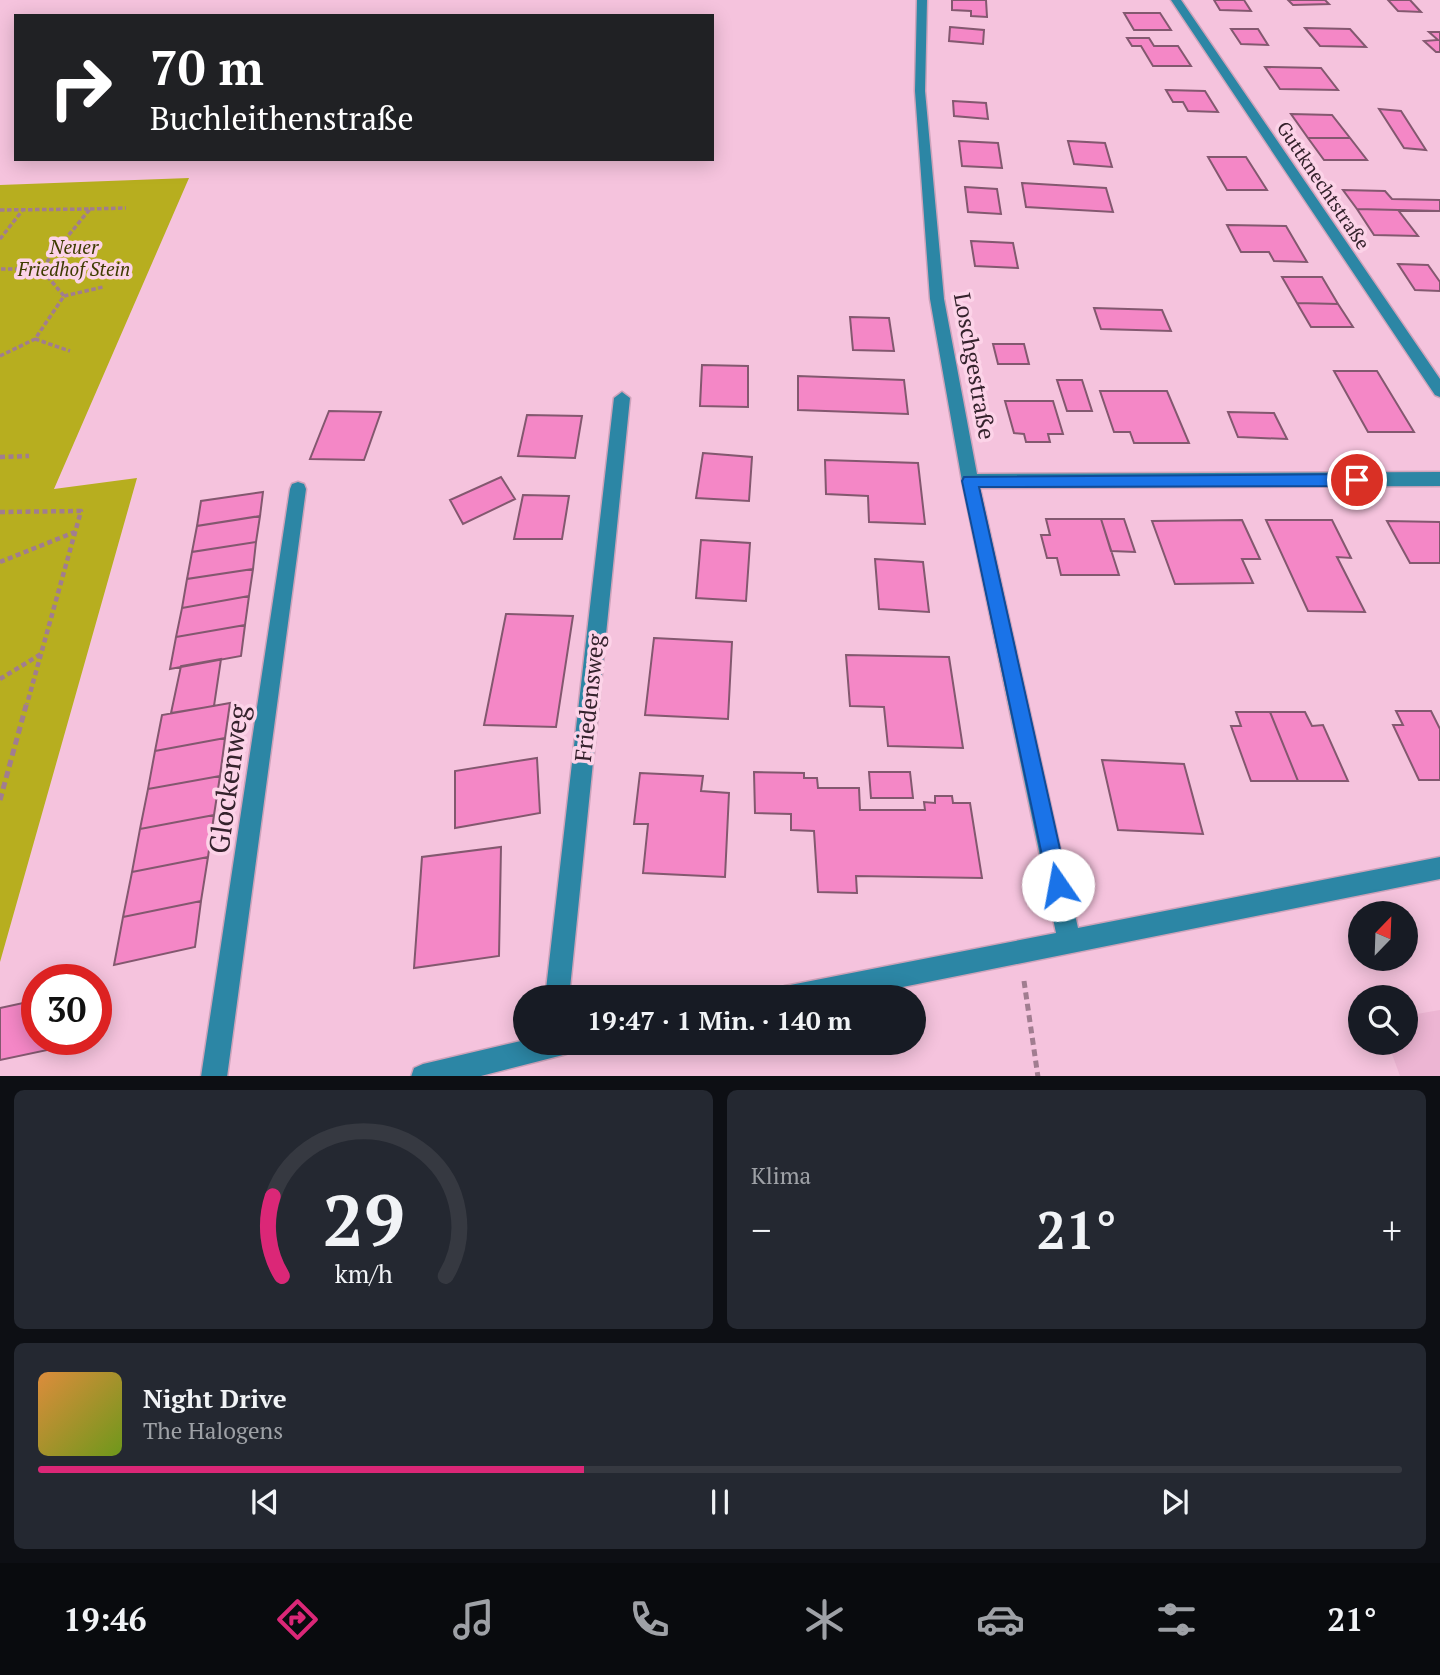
<!DOCTYPE html>
<html lang="de">
<head>
<meta charset="utf-8">
<style>
  :root { --surface:#171b24; --page:#242831; --text:#f1f3f6; --muted:#9ea1a6; --line:#363941; --accent:#db2777 }
  body { margin:0; font-family:"PT Serif",serif; background:var(--page); color:var(--text); height:100vh; display:flex; flex-direction:column; font-size:26px; white-space:nowrap }
  * { box-sizing:border-box; margin:0 }
  p { font-size:23px; color:var(--muted) }
  .icon { flex:none; width:38px; height:38px; fill:none; stroke:currentColor; stroke-width:2; stroke-linecap:round; stroke-linejoin:round }
  .map { position:relative; height:1076px; overflow:hidden }
  .details { display:flex; flex-direction:column; gap:14px; padding:14px; background:#0d0f14; flex:1 }
  .details>* { flex:none }
  .top-card { position:absolute; left:14px; top:14px; width:700px; height:147px; border-radius:0px; box-shadow:0 4px 18px #0003; background:#202124; color:#fff; overflow:hidden }
  .needle { width:46px; rotate:23deg }
  .controls { position:absolute; left:1348px; top:901px; display:grid; gap:14px }
  .controls a { display:grid; place-items:center; width:70px; height:70px; border-radius:50%; background:var(--surface); box-shadow:0 4px 18px #0003; font-size:35px }
  .speed { position:absolute; left:21px; top:964px; display:flex; gap:14px; font-size:35px; font-weight:700; text-align:center }
  .speed>* { display:grid; place-content:center; width:91px; height:91px; border-radius:50%; background:var(--surface); box-shadow:0 4px 18px #0003; line-height:1 }
  .speed .limit { border:10px solid #d22; background:#fff; color:#111 }
  .pin { position:absolute; display:grid; place-items:center; width:60px; height:60px; color:#fff; margin:-30px; border:4px solid #fff; border-radius:50%; box-shadow:0 2px 7px #0007 }
  .me { position:absolute; width:77px; margin:-38px; rotate:348deg; stroke-linejoin:round; filter:drop-shadow(0 0 5px #0008) }
  .turn { display:flex; align-items:center; gap:24px; height:147px; padding:0 21px; font-size:32px }
  .turn .icon { width:91px; height:91px; stroke-width:2.5 }
  .turn b { display:block; font-size:49px; line-height:60px }
  .big { font-size:52px; font-weight:700; line-height:1.1 }
  .details .widget { flex:1; display:flex; flex-direction:column; justify-content:center; gap:10px; min-width:0; padding:0 24px; border-radius:10px; background:var(--page) }
  .details .dial { align-items:center; gap:0 }
  .dial svg { height:182px; overflow:visible; fill:none; stroke:var(--line); stroke-width:7; stroke-linecap:round; text-anchor:middle }
  .dial text { fill:var(--text); stroke:none }
  .song { display:flex; align-items:center; gap:21px }
  .cover { width:84px; height:84px; border-radius:10px; background:linear-gradient(135deg,hsl(30 70% 55%),hsl(80 70% 35%)) }
  .played { height:7px; border-radius:4px; background:linear-gradient(90deg,var(--accent) 40%,var(--line) 40%) }
  .keys { display:flex; justify-content:space-around; direction:ltr }
  .heat { display:flex; justify-content:space-between; align-items:center; font-size:38px; direction:ltr }
  .details .tiles { flex:1; display:grid; gap:14px; grid-template-columns:1fr 1fr }
  .widget:last-child { grid-column:span 2 }
  .trip { position:absolute; left:513px; top:985px; width:413px; height:70px; border-radius:35px; background:var(--surface); box-shadow:0 4px 18px #0003; font-weight:700; line-height:70px; text-align:center }
  .tab-bar { display:flex; height:112px; justify-content:space-around; align-items:center; background:#090b0e; color:var(--muted) }
  .tab-bar .icon { width:49px; height:49px }
  .tab-bar .selected { color:var(--accent) }
  .tab-bar b { font-size:32px; color:var(--text) }
  .map>svg:first-child { display:block }
  .built { fill:#edb5d3 }
  .green { fill:#b7ae1f }
  .building { fill:#f487c6; stroke:#83586f; stroke-width:2 }
  .lines { fill:none; stroke-linecap:round; stroke-linejoin:round }
  .minor-casing { stroke:#cea3ba; stroke-width:3 }
  .path-far2 { stroke:#a17d90; stroke-width:3.5; stroke-dasharray:4.5 2.5; stroke-linecap:butt }
  .path-far1 { stroke:#a17d90; stroke-width:4.5; stroke-dasharray:5 3.5; stroke-linecap:butt }
  .path { stroke:#a17d90; stroke-width:5; stroke-dasharray:7 4.5; stroke-linecap:butt }
  .minor { fill:#2c86a5; fill-rule:evenodd }
  .route { fill:#1a73e8; stroke:#114b97; stroke-width:2 }
  .labels { text-anchor:middle; dominant-baseline:central; stroke-width:7; stroke-linejoin:round; paint-order:stroke }
  .far-street-label { font-size:19px; fill:#34222c; stroke:#fcd3e8 }
  .far-park-label { font-size:19px; font-style:italic; fill:#3e3b01; stroke:#fcd3e8 }
  .street-label { font-size:23px; fill:#34222c; stroke:#fcd3e8 }
  .near-street-label { font-size:28px; fill:#34222c; stroke:#fcd3e8 }
</style>
</head>
<body>
<div class="map">
<svg width="1440" height="1077" viewBox="0 0 1440 1077">
  <rect width="100%" height="100%" fill="#f5c3dd"/>
  <path class="built" d="M1440,1010V1076H1400L1388,1043H1405V1016Z"/>
  <path class="green" d="M189,178L54,489L137,478L0,962V185Z"/>
  <path class="building" d="M952,0H986L987,17L971,16V11L952,10Z
    M1214,0H1244L1251,11L1220,10Z
    M1288,0H1325L1329,4L1293,5Z
    M1388,0H1410L1421,12L1398,11Z
    M1124,13H1160L1171,30H1134Z
    M950,27L984,30L983,44L949,41Z
    M1305,28L1350,29L1366,47L1320,46Z
    M1231,29H1258L1268,45L1241,44Z
    M1429,32H1440V52H1436L1424,41L1438,40Z
    M1127,38H1149L1154,46H1178L1191,66H1153L1141,46H1132Z
    M1265,67L1321,68L1338,90L1280,89Z
    M1166,90L1205,91L1218,112L1188,111L1183,102H1173Z
    M953,101L986,103L988,119L954,116Z
    M1379,109L1401,111L1426,150L1404,148Z
    M1291,114L1332,115L1350,138H1308Z
    M1308,138H1350L1367,160H1324Z
    M959,141L998,143L1002,168L962,166Z
    M1068,141L1105,143L1112,167L1074,164Z
    M1208,157H1246L1267,190H1227Z
    M1022,183L1106,188L1113,212L1026,207Z
    M965,187L997,189L1001,214L968,212Z
    M1343,190L1385,191L1392,199L1440,200V211L1357,209Z
    M1357,209L1398,210L1418,236L1374,235Z
    M1227,225L1286,226L1307,262L1274,261L1269,252H1241Z
    M971,241L1013,243L1018,268L975,266Z
    M1398,264L1428,265L1440,282V291L1415,290Z
    M1282,277H1322L1338,304L1297,303Z
    M1297,303L1338,304L1353,327H1311Z
    M1094,308L1162,310L1171,331L1101,329Z
    M850,317L889,318L894,351L853,350Z
    M993,344H1024L1029,364H998Z
    M702,365L748,366V407L700,406Z
    M1334,371H1377L1414,432H1368Z
    M798,376L904,380L908,414L798,410Z
    M1057,380H1082L1092,411H1067Z
    M1100,391H1167L1189,443H1134L1130,432H1114Z
    M1005,401H1053L1063,434H1048L1050,442H1026L1024,434L1014,433Z
    M329,411L381,412L364,460L310,459Z
    M1228,412L1274,413L1287,439L1238,437Z
    M527,415L582,416L575,458L518,456Z
    M703,453L752,457L749,501L696,498Z
    M825,460L918,463L925,524L869,522L868,496L826,494Z
    M501,477L515,499L463,524L450,500Z
    M263,492L260,516L197,526L201,501Z
    M523,495L569,496L562,539H514Z
    M260,516L256,542L192,552L197,526Z
    M1046,519H1101L1119,575H1061L1057,558H1047L1041,535H1050Z
    M1101,519H1124L1135,552L1111,551Z
    M1242,520L1260,559H1242L1253,583L1175,584L1152,521Z
    M1266,520H1332L1351,558L1337,557L1365,612L1308,611Z
    M1387,521L1440,522V563H1410Z
    M701,540L750,543L746,601L696,598Z
    M256,542L253,569L187,579L192,552Z
    M875,559L923,562L929,612L879,609Z
    M253,569L249,596L182,608L187,579Z
    M249,596L245,625L176,637L182,608Z
    M506,614L573,616L556,727L484,725Z
    M245,625L241,656L170,669L176,637Z
    M654,638L732,642L728,719L645,715Z
    M846,655L949,657L963,748L888,746L884,707L850,706Z
    M221,659L214,706L171,713L181,666Z
    M230,703L225,738L155,751L162,715Z
    M1396,711H1431L1440,729V780H1419L1393,725H1403Z
    M1236,712H1270L1298,781H1251L1231,726H1241Z
    M1270,712H1305L1312,726L1323,725L1348,781H1298Z
    M225,738L220,776L148,789L155,751Z
    M537,758L540,813L455,828V771Z
    M1102,760L1184,764L1203,834L1118,830Z
    M754,772L804,773V778H817L818,788H859L860,810H925L924,802L935,803V796H952L953,803H970L982,878L856,876L857,893L818,892L814,831L791,830V814L755,813Z
    M869,772H910L913,798H871Z
    M640,773L703,776L701,791L729,793L725,877L643,873L648,824H634Z
    M220,776L214,815L140,829L148,789Z
    M214,815L208,857L132,872L140,829Z
    M501,847L499,956L414,968L422,857Z
    M208,857L201,901L123,917L132,872Z
    M201,901L195,947L114,965L123,917Z
    M37,1000V1040H72L71,1045L0,1060V1008Z"/>
  <g class="lines">
    <defs>
      <path id="minor" d="M917,0H927L925,91L944,299L977,474L1440,472V486L980,488L1078,928L1440,857V879L848,998H773L776,989L785,986L1056,933L962,481L930,299L915,91Z
        M1171,0H1181L1440,379V397L1435,395Z
        M622,392L630,398L569,998H545L614,398Z
        M298,482L304,484L306,489L227,1077H201L290,489L292,484Z
        M525,1040V1043H575L572,1052L563,1055L477,1077H411L414,1068L423,1064Z"/>
    </defs>
    <use href="#minor" class="minor-casing"/>
    <path class="path-far2" d="M90,209L126,208
      M0,210L90,209L41,269H0
      M0,239L22,211
      M64,296L103,287
      M35,339L70,351
      M0,356L35,339L64,296L41,269"/>
    <path class="path-far1" d="M0,457L29,456
      M0,512L81,511L27,704
      M0,562L75,532
      M0,679L41,654"/>
    <path class="path" d="M0,800L27,702
      M1024,981L1038,1077"/>
    <use href="#minor" class="minor"/>
  </g>
  <path class="route" d="M1357,474L1365,480L1357,486L979,487L1068,885L1065,893L1058,896L1050,893L962,481L964,477Z"/>
  <g class="labels">
    <g class="far-street-label">
      <text transform="translate(1324 185) rotate(56)">Guttknechtstraße</text>
    </g>
    <g class="far-park-label">
      <text x="74" y="246">Neuer<tspan x="74" dy="22">Friedhof Stein</tspan></text>
    </g>
    <g class="street-label">
      <text transform="translate(975 366) rotate(80)">Loschgestraße</text>
      <text transform="translate(589 698) rotate(-84)">Friedensweg</text>
    </g>
    <g class="near-street-label">
      <text transform="translate(228 779) rotate(-82)">Glockenweg</text>
    </g>
  </g>
</svg>
<div class="controls">
<a><svg class="needle" viewBox="-14 -14 28 28"><path d="M0-13l5 13h-10z" fill="#e53935"/><path d="M0 13l5-13h-10z" fill="#9ea1a6"/></svg></a>
<a><svg class="icon" aria-label="search" viewBox="0 0 24 24"><circle cx="10" cy="10" r="6"/><path d="M15 15l6 6"/></svg></a>
</div>
<div class="speed"><div class="limit">30</div></div>
<div class="pin" style="left:1357px;top:480px;background:#d93025"><svg class="icon" aria-label="arrive" viewBox="0 0 24 24"><path d="M6 21V4h12l-3 4 3 4H6"/></svg></div>
<svg class="me" style="left:1058px;top:885px" viewBox="-20 -20 40 40"><circle r="19" fill="#fff"/><path d="M0-13L10 11 0 6-10 11z" fill="#1a73e8"/></svg>
<div class="trip">19:47 · 1 Min. · 140 m</div>
<div class="top-card">
<div class="turn"><svg class="icon" aria-label="right" viewBox="0 0 24 24"><path d="M7 20v-9h11M14 6l5 5-5 5"/></svg><div><b>70 m</b>Buchleithenstraße</div></div>
</div>
</div>
<section class="details">
<div class="tiles">
<div class="widget dial"><svg viewBox="0 0 100 80">
<path d="M14 69A42 42 0 1 1 86 69"/>
<path d="M14 69A42 42 0 0 1 10 34" stroke="#db2777"/>
<text x="50" y="56" font-size="32" font-weight="700">29</text>
<text x="50" y="72" font-size="11">km/h</text>
</svg></div>
<div class="widget"><p>Klima</p>
<div class="heat"><a>−</a><b class="big">21°</b><a>+</a></div>
</div>
<div class="widget">
<div class="song"><i class="cover"></i><div><b>Night Drive</b><p>The Halogens</p></div></div>
<div class="played"></div>
<div class="keys"><svg class="icon" aria-label="previous" viewBox="0 0 24 24"><path d="M18 5L8 12l10 7zM5 5v14"/></svg><svg class="icon" aria-label="pause" viewBox="0 0 24 24"><path d="M8 5v14M16 5v14"/></svg><svg class="icon" aria-label="next" viewBox="0 0 24 24"><path d="M6 5l10 7-10 7zM19 5v14"/></svg></div>
</div>
</div>
</section>
<nav class="tab-bar">
<b>19:46</b>
<svg class="icon selected" aria-label="directions" viewBox="0 0 24 24"><path d="M12 3l9 9-9 9-9-9zM9 14v-3h6M13 9l2 2-2 2"/></svg>
<svg class="icon" aria-label="music" viewBox="0 0 24 24"><path d="M9 18V5l10-2v13"/><circle cx="6" cy="18" r="3"/><circle cx="16" cy="16" r="3"/></svg>
<svg class="icon" aria-label="phone" viewBox="0 0 24 24"><path d="M5 4h4l2 5-3 2q2 4 5 5l2-3 5 2v4C11 20 4 13 5 4z"/></svg>
<svg class="icon" aria-label="climate" viewBox="0 0 24 24"><path d="M12 3v18M4 7l16 10M4 17L20 7"/></svg>
<svg class="icon" aria-label="car" viewBox="0 0 24 24"><path d="M5 17H2v-5l4-1 3-4h7l3 4 3 1v5h-3M9 17h6M6 11h13"/><circle cx="7" cy="17" r="2"/><circle cx="17" cy="17" r="2"/></svg>
<svg class="icon" aria-label="filters" viewBox="0 0 24 24"><path d="M4 7h16M4 17h16"/><circle cx="9" cy="7" r="2"/><circle cx="15" cy="17" r="2"/></svg>
<b>21°</b>
</nav>
</body>
</html>
